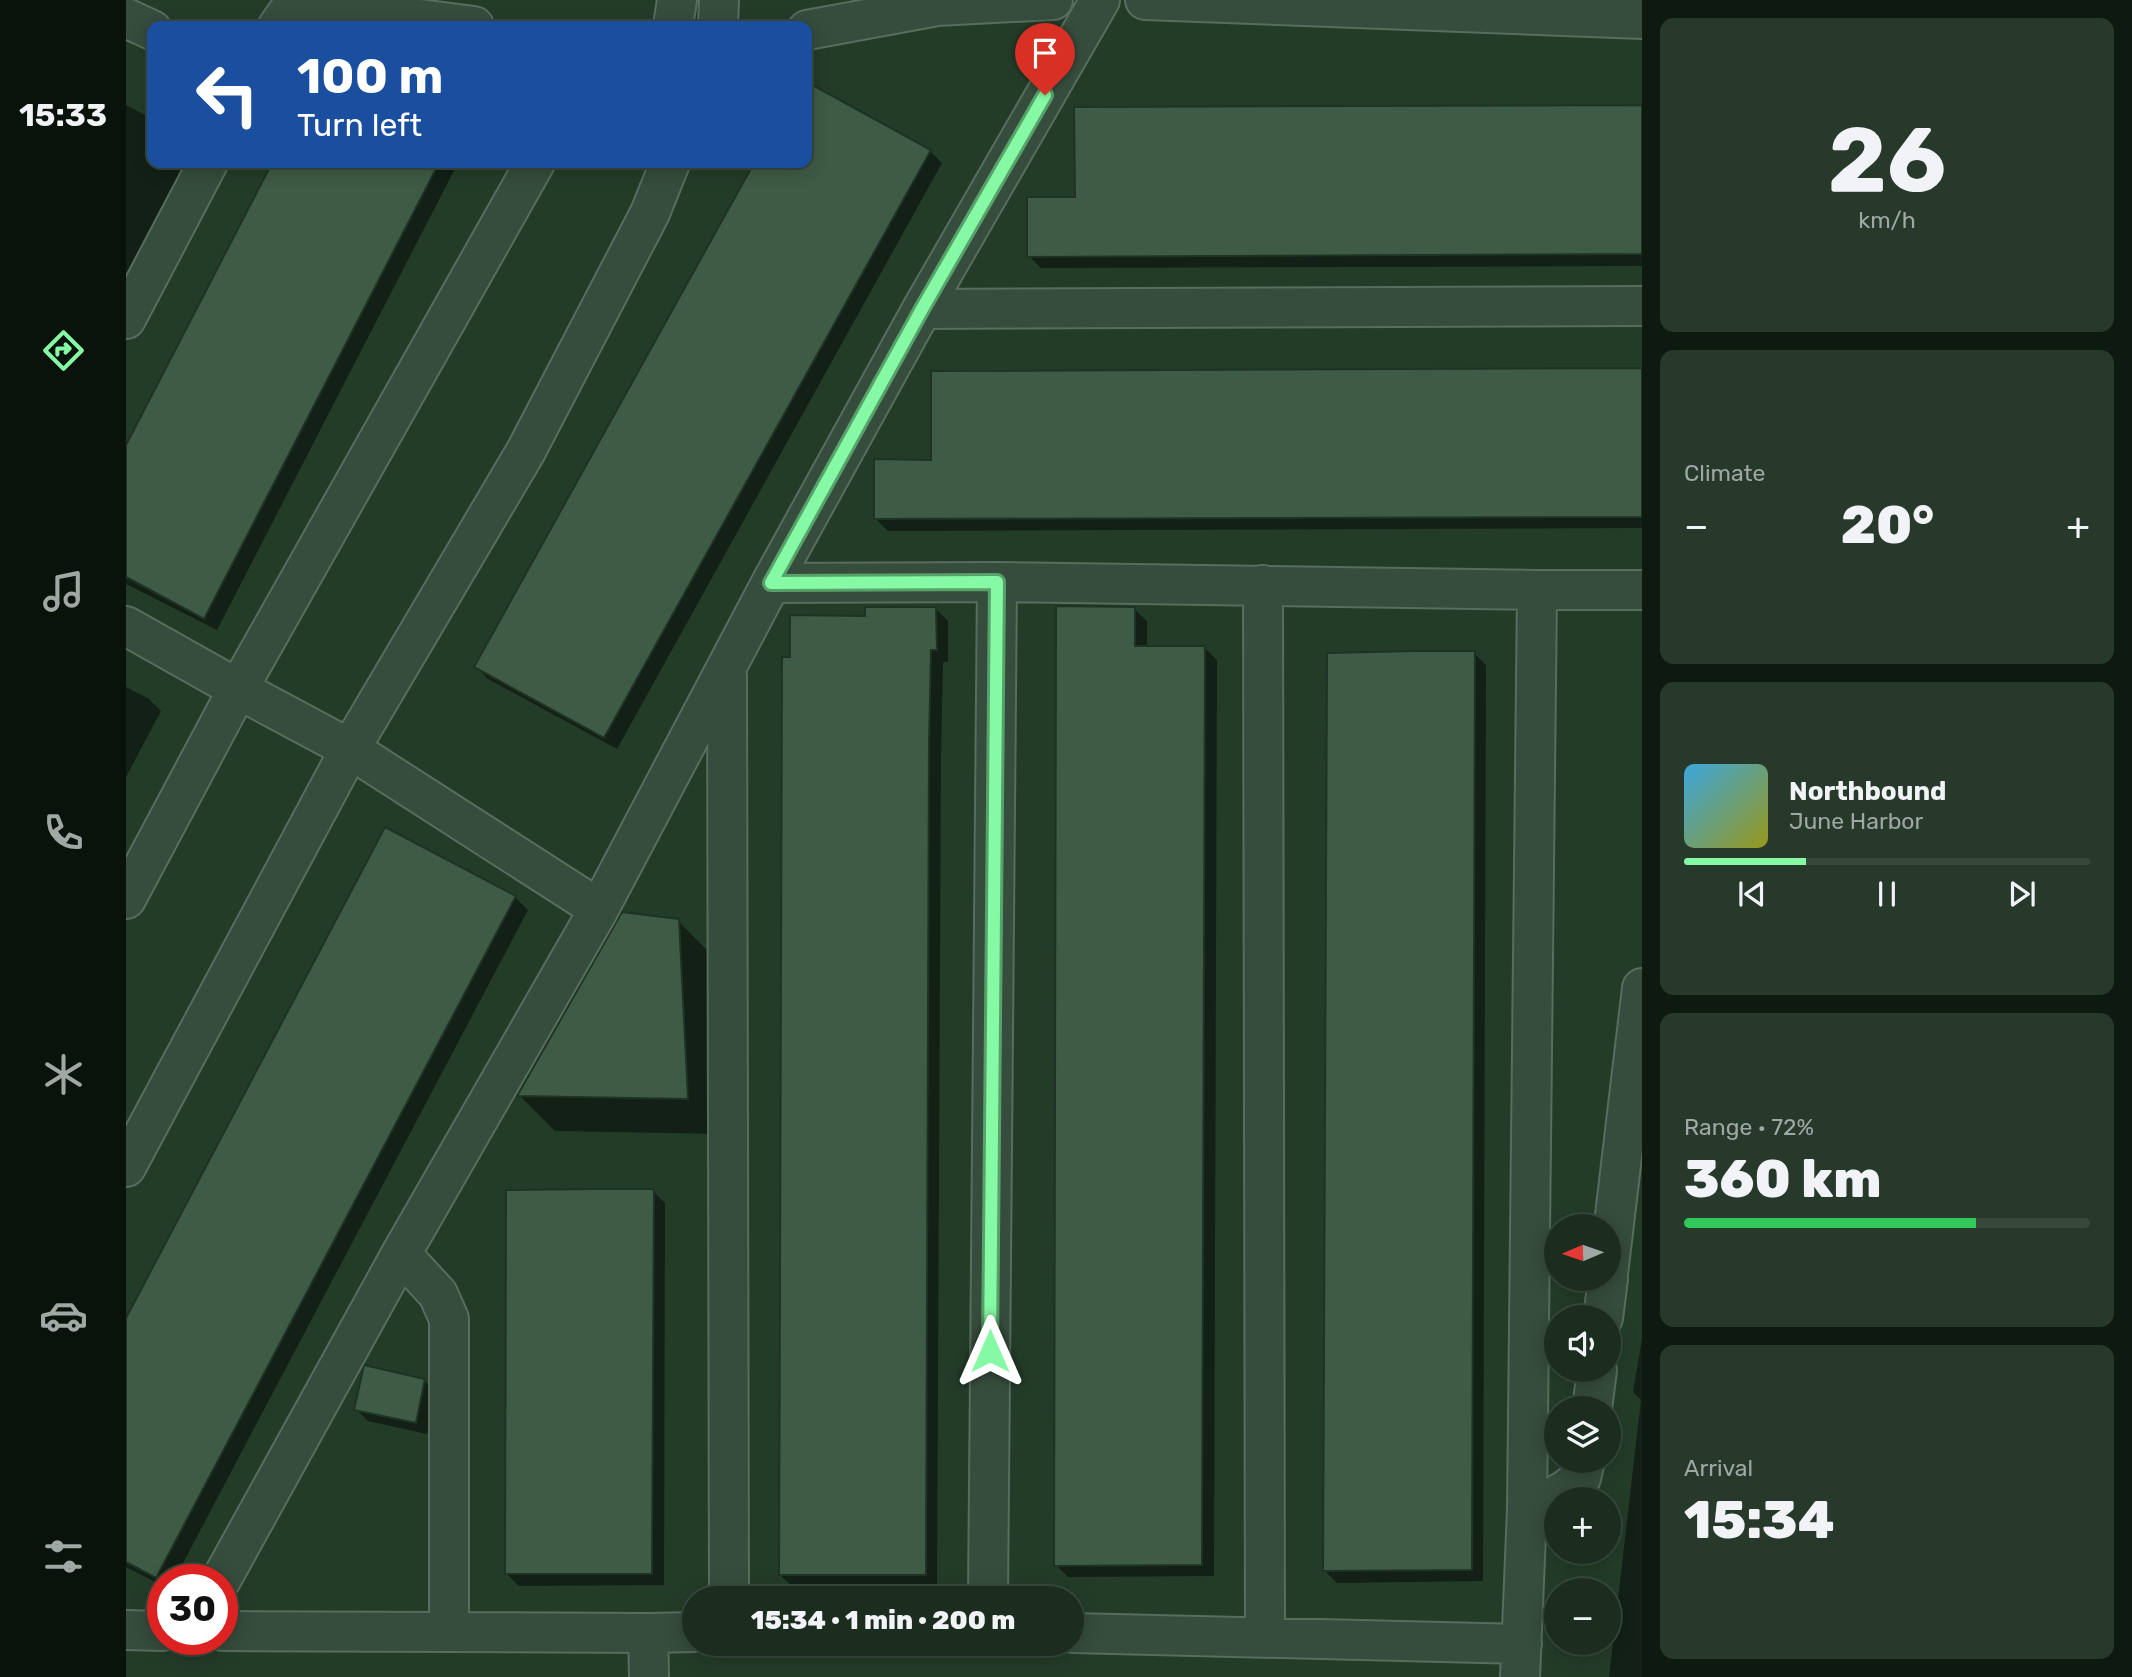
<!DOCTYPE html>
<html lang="en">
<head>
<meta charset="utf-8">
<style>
  :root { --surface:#1a2d1e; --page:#27392b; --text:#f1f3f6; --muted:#9fa8a4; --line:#38493c; --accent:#86f9a4 }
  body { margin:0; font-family:Rubik,sans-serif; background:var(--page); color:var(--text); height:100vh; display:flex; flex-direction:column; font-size:26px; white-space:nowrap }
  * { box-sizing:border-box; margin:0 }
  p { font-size:23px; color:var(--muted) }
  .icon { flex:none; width:38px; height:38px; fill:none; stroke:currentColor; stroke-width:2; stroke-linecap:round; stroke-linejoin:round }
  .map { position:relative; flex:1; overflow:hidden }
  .sheet { display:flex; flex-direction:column; gap:18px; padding:18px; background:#0e1910; width:490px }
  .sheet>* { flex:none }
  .hud { position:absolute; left:21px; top:21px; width:665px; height:147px; border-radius:14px; box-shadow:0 4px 18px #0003,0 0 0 2px var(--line); background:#1a4fa0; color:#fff; overflow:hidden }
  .needle { width:46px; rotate:268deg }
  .controls { position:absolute; left:1418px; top:1214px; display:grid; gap:14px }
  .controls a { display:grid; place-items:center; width:77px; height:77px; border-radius:50%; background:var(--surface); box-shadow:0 4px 18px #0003,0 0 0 2px var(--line); font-size:35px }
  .speed { position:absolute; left:21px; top:1564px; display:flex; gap:14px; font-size:35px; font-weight:700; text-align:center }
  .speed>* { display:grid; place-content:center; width:91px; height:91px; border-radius:50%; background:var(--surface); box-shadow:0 4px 18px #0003,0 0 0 2px var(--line); line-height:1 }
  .speed .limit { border:10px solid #d22; background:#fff; color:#111 }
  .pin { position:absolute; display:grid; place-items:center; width:60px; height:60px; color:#fff; margin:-72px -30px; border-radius:50% 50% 50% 0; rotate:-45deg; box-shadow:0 0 7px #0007 }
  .pin .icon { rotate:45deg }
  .me { position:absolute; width:77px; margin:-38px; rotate:0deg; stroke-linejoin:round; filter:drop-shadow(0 0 5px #0008) }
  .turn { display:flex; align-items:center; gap:24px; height:147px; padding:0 35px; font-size:32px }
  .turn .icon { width:91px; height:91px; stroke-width:2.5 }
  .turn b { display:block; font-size:49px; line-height:60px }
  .big { font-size:52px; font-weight:800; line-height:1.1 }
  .sheet .card { flex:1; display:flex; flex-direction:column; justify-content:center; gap:10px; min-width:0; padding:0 24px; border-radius:14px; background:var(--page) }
  .sheet .dial { align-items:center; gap:0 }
  .dial b { font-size:91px; line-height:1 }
  .song { display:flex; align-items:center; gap:21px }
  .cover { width:84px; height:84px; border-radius:10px; background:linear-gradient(135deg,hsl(200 70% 55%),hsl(60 70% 35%)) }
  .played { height:7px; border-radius:4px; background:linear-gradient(90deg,var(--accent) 30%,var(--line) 30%) }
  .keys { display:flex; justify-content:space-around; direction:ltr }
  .heat { display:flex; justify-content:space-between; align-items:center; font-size:38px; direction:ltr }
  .charge { height:10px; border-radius:5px; background:linear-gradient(90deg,#34c759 72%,var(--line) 0) }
  .trip { position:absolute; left:556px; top:1586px; width:402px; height:70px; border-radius:35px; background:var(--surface); box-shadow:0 4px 18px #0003,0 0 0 2px var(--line); font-weight:800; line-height:70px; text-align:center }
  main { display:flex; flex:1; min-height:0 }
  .tabs { display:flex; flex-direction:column; width:126px; justify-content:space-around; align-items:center; background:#0a120c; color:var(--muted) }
  .tabs .icon { width:49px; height:49px }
  .tabs .on { color:var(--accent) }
  .tabs b { font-size:32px; color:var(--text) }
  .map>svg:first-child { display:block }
  .shadow { fill:#0007 }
  .building { fill:#3e5b45; stroke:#1e3323; stroke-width:2 }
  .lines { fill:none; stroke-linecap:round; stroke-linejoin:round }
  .minor-casing { stroke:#576d5d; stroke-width:42 }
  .minor { stroke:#364c3c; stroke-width:38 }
  .route-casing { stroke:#57a26b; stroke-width:18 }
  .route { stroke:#86f9a4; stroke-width:12 }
</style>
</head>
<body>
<main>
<nav class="tabs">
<b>15:33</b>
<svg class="icon on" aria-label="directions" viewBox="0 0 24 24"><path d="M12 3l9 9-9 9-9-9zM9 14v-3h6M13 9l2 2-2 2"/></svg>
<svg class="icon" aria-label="music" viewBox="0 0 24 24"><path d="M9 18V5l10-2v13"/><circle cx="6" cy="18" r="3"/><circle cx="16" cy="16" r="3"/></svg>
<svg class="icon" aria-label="phone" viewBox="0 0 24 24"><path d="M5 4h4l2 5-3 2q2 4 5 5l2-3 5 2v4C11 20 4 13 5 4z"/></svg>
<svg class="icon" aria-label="climate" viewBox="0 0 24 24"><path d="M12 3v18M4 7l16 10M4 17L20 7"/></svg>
<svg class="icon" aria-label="car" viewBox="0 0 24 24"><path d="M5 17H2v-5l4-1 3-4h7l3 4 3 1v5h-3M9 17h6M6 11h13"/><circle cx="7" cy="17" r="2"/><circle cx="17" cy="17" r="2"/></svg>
<svg class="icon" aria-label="filters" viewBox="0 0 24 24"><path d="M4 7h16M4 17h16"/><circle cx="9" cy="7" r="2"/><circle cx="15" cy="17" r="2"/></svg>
</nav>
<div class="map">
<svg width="1516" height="1677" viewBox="0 0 1516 1677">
  <rect width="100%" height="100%" fill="#233c28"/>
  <path class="shadow" d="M681,84L804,151L816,163L491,749L362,679L350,667L630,163H681Z
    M0,105L26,119V163H63L5,277L0,275Z
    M1516,107V266L915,268L903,256L951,199Z
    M148,163H332L91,630L0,584V449Z
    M1516,370V528L762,531L750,519L807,461Z
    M810,609L822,621V662H817L815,758L811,1586L667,1587L654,1575L666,659L741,617Z
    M1008,609L1021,621V647L1079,648L1091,660L1088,1576L942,1577L930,1565Z
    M1348,653L1360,665L1357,1581L1211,1583L1199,1571Z
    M0,687L23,699L35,711L0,777Z
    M260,830L389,897L402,910L48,1580H37V1586L0,1567V1321Z
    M552,921L588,957L597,1134L429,1131L393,1095Z
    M527,1191L539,1203L538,1585L393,1586L381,1574Z
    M1516,1339V1677H1483L1515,1400L1507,1392Z
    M298,1380L310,1393L301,1434L242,1421L230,1409Z"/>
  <path class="building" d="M681,82L805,150L478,738L348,667L628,163H681Z
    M1516,105V254L901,257V197H949L948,107Z
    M146,163H313L78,619L0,577V445Z
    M1516,368V517L748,519V459L805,460V371Z
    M930,606L1009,607V646H1079L1076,1565L928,1566Z
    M739,607H810L811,650H805L803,745L800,1575H653L656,657H664V615L739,616Z
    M1290,651H1349L1346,1570L1197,1571L1201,653Z
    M259,827L390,896L30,1578L0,1562V1318Z
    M496,912L553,919L562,1099L391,1096Z
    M469,1189H528L526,1574H379L380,1190Z
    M238,1365L299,1379L290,1423L228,1410Z"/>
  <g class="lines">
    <defs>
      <path id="minor" d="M1019,0L1516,19
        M0,18L26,30
        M152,26L164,9L183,5L348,26
        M547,26L551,0
        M592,26L593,0
        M681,30L811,6L927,0
        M409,163L112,689L224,749L473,909
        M796,309L1516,306
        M0,319L82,163
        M645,583L871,582L1411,590L1401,1510L1394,1677
        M1137,585L1139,1635
        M1411,590H1516
        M0,626L112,689L0,899
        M601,676L603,1598
        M0,1167L224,749L400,451L524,213L544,163
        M275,1254L312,1294L323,1319V1632
        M1482,1274L1516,988
        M1477,1318L1482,1279
        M1466,1409L1471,1370
        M1401,1510L1438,1491L1455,1478L1459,1461
        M95,1580L275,1254L473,909L645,583L796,309L974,0
        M862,1598L871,582
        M0,1630L37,1631
        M96,1631L522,1633L523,1677
        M522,1633L569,1632
        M947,1633L1396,1644"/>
    </defs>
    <use href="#minor" class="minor-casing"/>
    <use href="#minor" class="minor"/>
  </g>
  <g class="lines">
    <defs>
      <path id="route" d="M864,1351L871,582L645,583L796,309L919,95"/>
    </defs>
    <use href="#route" class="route-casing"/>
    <use href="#route" class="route"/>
  </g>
</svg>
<div class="controls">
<a><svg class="needle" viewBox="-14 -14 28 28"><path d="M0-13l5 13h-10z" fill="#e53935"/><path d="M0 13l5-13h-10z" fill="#9fa8a4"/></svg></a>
<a><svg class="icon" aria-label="sound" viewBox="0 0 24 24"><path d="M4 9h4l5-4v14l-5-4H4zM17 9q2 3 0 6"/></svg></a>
<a><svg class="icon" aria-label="layers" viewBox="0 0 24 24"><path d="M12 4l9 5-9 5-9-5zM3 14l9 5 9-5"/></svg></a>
<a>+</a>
<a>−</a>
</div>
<div class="speed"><div class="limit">30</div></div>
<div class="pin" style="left:919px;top:95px;background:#d93025"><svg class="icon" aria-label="arrive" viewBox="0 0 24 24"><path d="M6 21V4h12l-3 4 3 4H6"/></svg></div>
<svg class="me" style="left:864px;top:1351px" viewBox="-20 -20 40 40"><path d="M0-17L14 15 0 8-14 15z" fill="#86f9a4" stroke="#fff" stroke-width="4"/></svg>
<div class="trip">15:34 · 1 min · 200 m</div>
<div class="hud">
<div class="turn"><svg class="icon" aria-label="left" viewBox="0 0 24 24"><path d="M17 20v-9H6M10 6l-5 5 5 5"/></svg><div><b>100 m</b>Turn left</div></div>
</div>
</div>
<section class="sheet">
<div class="card dial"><b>26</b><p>km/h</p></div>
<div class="card"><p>Climate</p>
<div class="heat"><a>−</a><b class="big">20°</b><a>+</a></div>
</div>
<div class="card">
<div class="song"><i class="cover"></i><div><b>Northbound</b><p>June Harbor</p></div></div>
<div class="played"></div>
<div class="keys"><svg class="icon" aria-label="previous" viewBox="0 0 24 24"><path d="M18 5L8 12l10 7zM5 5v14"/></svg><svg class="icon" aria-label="pause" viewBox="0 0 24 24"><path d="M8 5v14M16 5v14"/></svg><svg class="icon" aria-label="next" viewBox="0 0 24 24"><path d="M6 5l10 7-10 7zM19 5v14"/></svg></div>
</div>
<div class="card"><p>Range · 72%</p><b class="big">360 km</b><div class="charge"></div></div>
<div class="card"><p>Arrival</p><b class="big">15:34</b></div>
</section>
</main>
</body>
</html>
